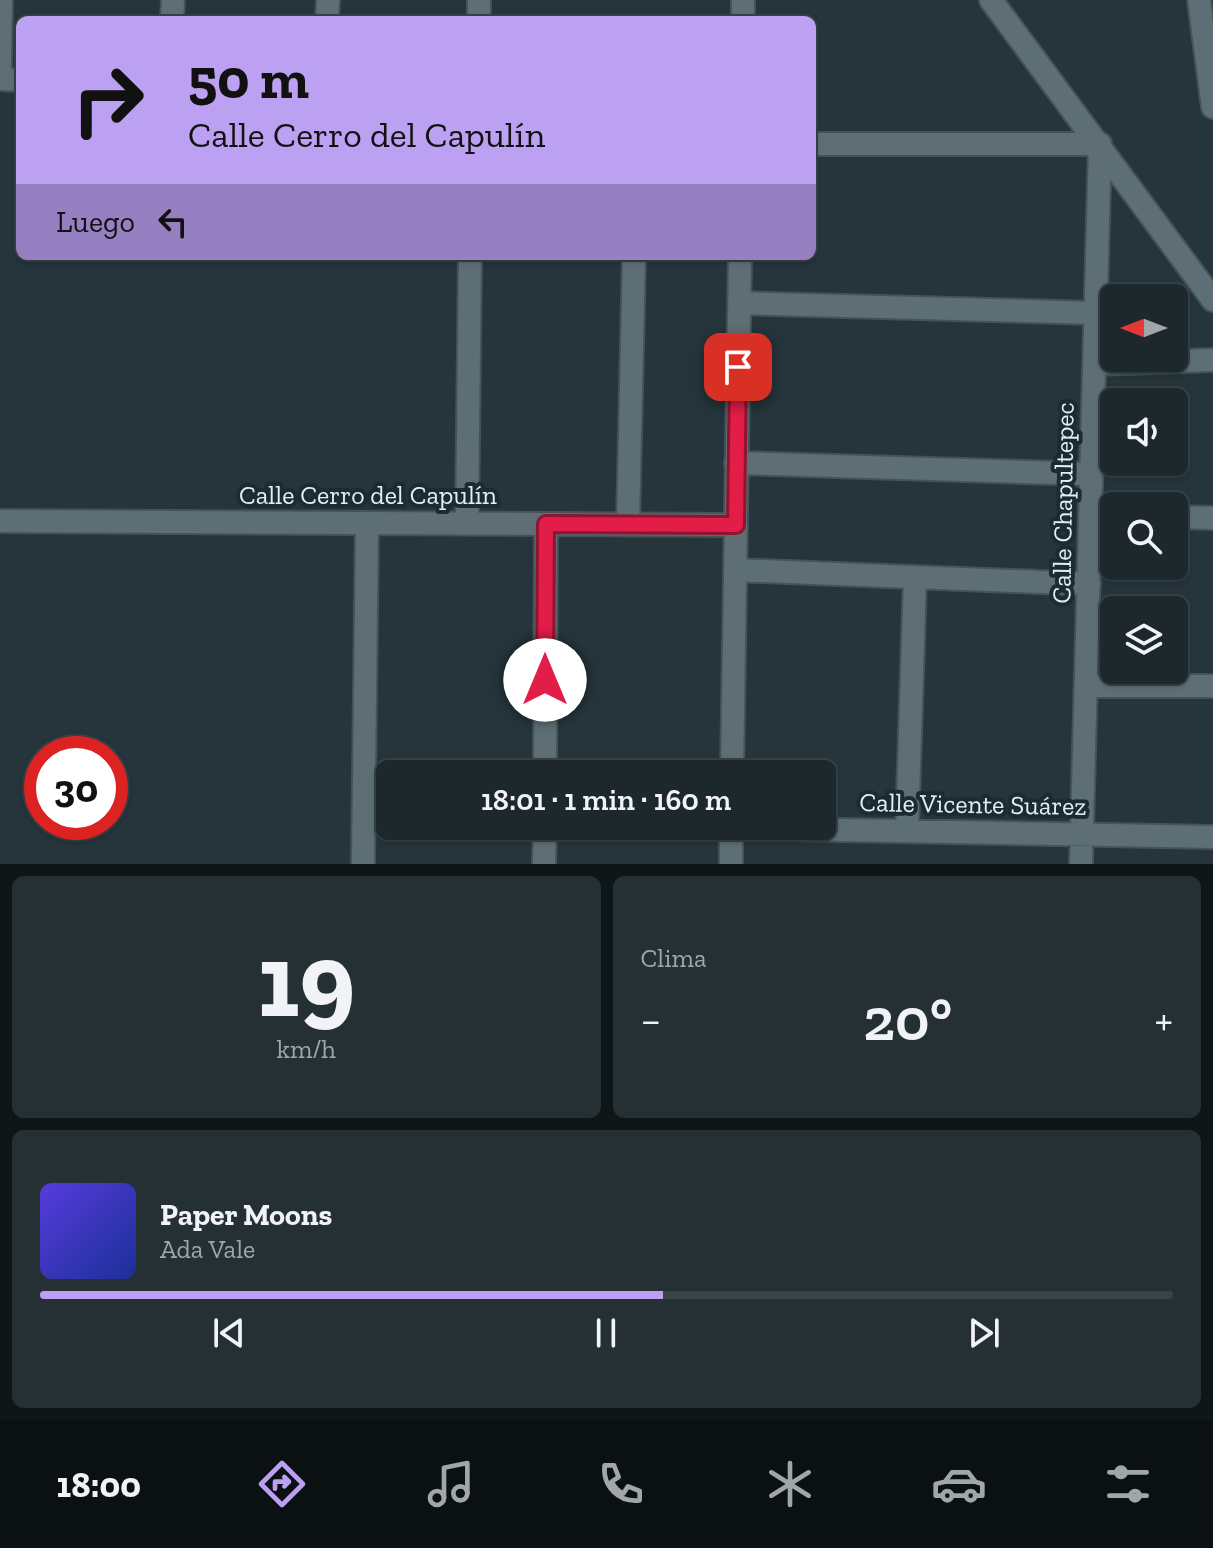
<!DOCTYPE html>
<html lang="es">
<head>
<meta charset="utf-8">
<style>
  :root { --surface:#1c282c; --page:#253034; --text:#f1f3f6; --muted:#a0a6a9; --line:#3a4448; --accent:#bca0f2 }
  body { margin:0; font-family:"Zilla Slab",serif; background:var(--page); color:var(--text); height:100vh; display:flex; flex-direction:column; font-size:30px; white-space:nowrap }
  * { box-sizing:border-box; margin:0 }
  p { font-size:26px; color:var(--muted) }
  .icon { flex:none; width:44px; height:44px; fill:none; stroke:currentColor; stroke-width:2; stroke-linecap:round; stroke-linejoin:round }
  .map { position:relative; height:864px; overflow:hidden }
  .sheet { display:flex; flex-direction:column; gap:12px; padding:12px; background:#0f1618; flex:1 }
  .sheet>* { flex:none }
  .banner { position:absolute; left:16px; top:16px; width:800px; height:244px; border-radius:12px; box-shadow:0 2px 6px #0004,0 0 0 2px var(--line); background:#bca0f2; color:#111; overflow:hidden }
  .needle { width:52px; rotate:270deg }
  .fabs { position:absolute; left:1100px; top:284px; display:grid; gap:16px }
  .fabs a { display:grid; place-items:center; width:88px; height:88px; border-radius:12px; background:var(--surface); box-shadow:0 2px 6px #0004,0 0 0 2px var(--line); font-size:40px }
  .speed { position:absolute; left:24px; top:736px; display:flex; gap:16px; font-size:40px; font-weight:700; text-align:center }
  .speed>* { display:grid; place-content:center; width:104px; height:104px; border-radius:50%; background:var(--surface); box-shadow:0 2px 6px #0004,0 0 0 2px var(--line); line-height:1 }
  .speed .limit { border:12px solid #d22; background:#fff; color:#111 }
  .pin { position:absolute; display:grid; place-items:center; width:68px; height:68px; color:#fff; margin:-34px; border-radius:16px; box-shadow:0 4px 12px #0006 }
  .me { position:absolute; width:88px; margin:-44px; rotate:0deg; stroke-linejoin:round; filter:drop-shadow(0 0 6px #0008) }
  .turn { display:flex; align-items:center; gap:28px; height:168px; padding:0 40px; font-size:36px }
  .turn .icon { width:104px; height:104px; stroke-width:2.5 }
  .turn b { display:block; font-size:56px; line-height:68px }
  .then { display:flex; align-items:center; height:76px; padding:0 40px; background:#0003; gap:16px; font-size:30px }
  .big { font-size:60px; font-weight:600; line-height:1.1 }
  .sheet .tile { flex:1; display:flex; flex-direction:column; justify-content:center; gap:12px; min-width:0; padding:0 28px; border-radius:12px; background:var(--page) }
  .sheet .dial { align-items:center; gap:0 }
  .dial b { font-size:104px; line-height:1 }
  .song { display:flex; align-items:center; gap:24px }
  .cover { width:96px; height:96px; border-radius:12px; background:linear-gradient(135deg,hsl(250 70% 55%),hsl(230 70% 35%)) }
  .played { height:8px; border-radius:4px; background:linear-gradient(90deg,var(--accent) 55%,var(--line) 55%) }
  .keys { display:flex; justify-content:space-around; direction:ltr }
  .heat { display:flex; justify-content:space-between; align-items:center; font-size:44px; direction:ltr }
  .sheet .tiles { flex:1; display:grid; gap:12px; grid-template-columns:1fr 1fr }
  .tile:last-child { grid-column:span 2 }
  .trip { position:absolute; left:376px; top:760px; width:460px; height:80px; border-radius:12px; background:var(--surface); box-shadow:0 2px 6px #0004,0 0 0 2px var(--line); font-weight:600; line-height:80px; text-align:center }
  .tab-bar { display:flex; height:128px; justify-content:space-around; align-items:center; background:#0b1012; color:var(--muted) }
  .tab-bar .icon { width:56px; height:56px }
  .tab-bar .on { color:var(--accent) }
  .tab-bar b { font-size:36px; color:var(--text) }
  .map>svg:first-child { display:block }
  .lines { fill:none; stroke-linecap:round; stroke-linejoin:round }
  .minor-casing { stroke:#455358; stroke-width:26 }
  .tertiary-casing { stroke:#455358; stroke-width:26 }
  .minor { stroke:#5d6f75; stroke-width:22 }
  .tertiary { stroke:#5d6f75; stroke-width:22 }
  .route-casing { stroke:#92132f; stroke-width:20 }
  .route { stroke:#e11d48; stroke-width:14 }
  .labels { text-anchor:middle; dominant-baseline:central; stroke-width:8; stroke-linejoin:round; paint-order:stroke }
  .street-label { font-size:26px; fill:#e4eef2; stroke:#1b2b31 }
</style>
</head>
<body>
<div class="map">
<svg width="1213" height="864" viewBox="0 0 1213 864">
  <rect width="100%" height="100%" fill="#25353b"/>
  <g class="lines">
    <defs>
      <path id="minor" d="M1199,0L1213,107
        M172,20L173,0
        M327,20L328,0
        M479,20V0
        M743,20V0
        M0,68L1,0
        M0,79L20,80
        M812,144H1100L1081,864
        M739,303L1095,313
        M1094,364L1213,360
        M736,463L1091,474
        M1090,515L1114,516
        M1174,517L1213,518
        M0,521L736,525
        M467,523L470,256
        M628,524L634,256
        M735,570L1089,584
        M1087,686H1213
        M545,774L546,524
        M732,774L740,256
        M731,828L1213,837
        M907,830L915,577
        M363,864L367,523
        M544,864L545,826
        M731,864V826"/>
      <path id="tertiary" d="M991,0L1213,300"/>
    </defs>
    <use href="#minor" class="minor-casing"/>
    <use href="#tertiary" class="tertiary-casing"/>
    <use href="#minor" class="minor"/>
    <use href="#tertiary" class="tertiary"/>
  </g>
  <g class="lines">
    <defs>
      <path id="route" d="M545,680L546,524L736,525L738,367"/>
    </defs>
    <use href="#route" class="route-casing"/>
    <use href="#route" class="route"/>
  </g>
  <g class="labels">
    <g class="street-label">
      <text x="368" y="495">Calle Cerro del Capulín</text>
      <text transform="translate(1063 503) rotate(-89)">Calle Chapultepec</text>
      <text transform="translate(973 804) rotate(1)">Calle Vicente Suárez</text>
    </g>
  </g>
</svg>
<div class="fabs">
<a><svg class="needle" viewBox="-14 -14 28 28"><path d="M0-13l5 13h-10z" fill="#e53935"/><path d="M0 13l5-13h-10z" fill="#a0a6a9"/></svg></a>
<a><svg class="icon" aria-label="sound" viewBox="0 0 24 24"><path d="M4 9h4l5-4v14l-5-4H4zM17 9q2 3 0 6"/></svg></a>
<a><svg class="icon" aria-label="search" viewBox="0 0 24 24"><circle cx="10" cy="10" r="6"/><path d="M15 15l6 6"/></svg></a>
<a><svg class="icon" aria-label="layers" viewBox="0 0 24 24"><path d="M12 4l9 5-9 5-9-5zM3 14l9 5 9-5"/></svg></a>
</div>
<div class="speed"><div class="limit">30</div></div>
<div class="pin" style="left:738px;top:367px;background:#d93025"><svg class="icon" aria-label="arrive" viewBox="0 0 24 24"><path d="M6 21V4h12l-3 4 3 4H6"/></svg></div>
<svg class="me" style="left:545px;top:680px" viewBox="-20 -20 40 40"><circle r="19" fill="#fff"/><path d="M0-13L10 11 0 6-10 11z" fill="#e11d48"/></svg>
<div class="trip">18:01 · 1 min · 160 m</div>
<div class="banner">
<div class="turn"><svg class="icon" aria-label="right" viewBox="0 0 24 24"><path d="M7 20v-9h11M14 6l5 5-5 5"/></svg><div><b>50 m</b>Calle Cerro del Capulín</div></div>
<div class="then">Luego<svg class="icon" aria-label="left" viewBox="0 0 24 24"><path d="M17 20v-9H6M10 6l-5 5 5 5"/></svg></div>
</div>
</div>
<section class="sheet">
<div class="tiles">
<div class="tile dial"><b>19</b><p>km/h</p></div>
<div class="tile"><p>Clima</p>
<div class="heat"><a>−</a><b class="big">20°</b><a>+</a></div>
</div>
<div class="tile">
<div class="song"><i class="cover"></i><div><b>Paper Moons</b><p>Ada Vale</p></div></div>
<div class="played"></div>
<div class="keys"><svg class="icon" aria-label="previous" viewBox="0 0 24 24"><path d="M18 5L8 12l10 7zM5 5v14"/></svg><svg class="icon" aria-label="pause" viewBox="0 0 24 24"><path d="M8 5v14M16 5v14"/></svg><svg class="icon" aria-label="next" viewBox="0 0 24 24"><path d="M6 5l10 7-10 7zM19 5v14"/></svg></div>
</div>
</div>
</section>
<nav class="tab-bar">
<b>18:00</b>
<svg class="icon on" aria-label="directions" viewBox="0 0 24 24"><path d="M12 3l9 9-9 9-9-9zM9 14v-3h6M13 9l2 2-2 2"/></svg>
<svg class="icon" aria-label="music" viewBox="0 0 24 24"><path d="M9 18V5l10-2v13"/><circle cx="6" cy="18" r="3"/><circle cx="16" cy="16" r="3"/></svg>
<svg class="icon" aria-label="phone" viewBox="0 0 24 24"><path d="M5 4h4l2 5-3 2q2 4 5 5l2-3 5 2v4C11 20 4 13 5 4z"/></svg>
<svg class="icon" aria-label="climate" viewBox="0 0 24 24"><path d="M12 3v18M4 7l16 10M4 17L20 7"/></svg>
<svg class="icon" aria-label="car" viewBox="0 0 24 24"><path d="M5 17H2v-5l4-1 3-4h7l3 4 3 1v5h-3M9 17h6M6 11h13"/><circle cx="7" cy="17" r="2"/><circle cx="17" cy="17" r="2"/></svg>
<svg class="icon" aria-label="filters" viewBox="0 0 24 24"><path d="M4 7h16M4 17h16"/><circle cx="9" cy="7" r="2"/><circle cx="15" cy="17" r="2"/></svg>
</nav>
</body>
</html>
